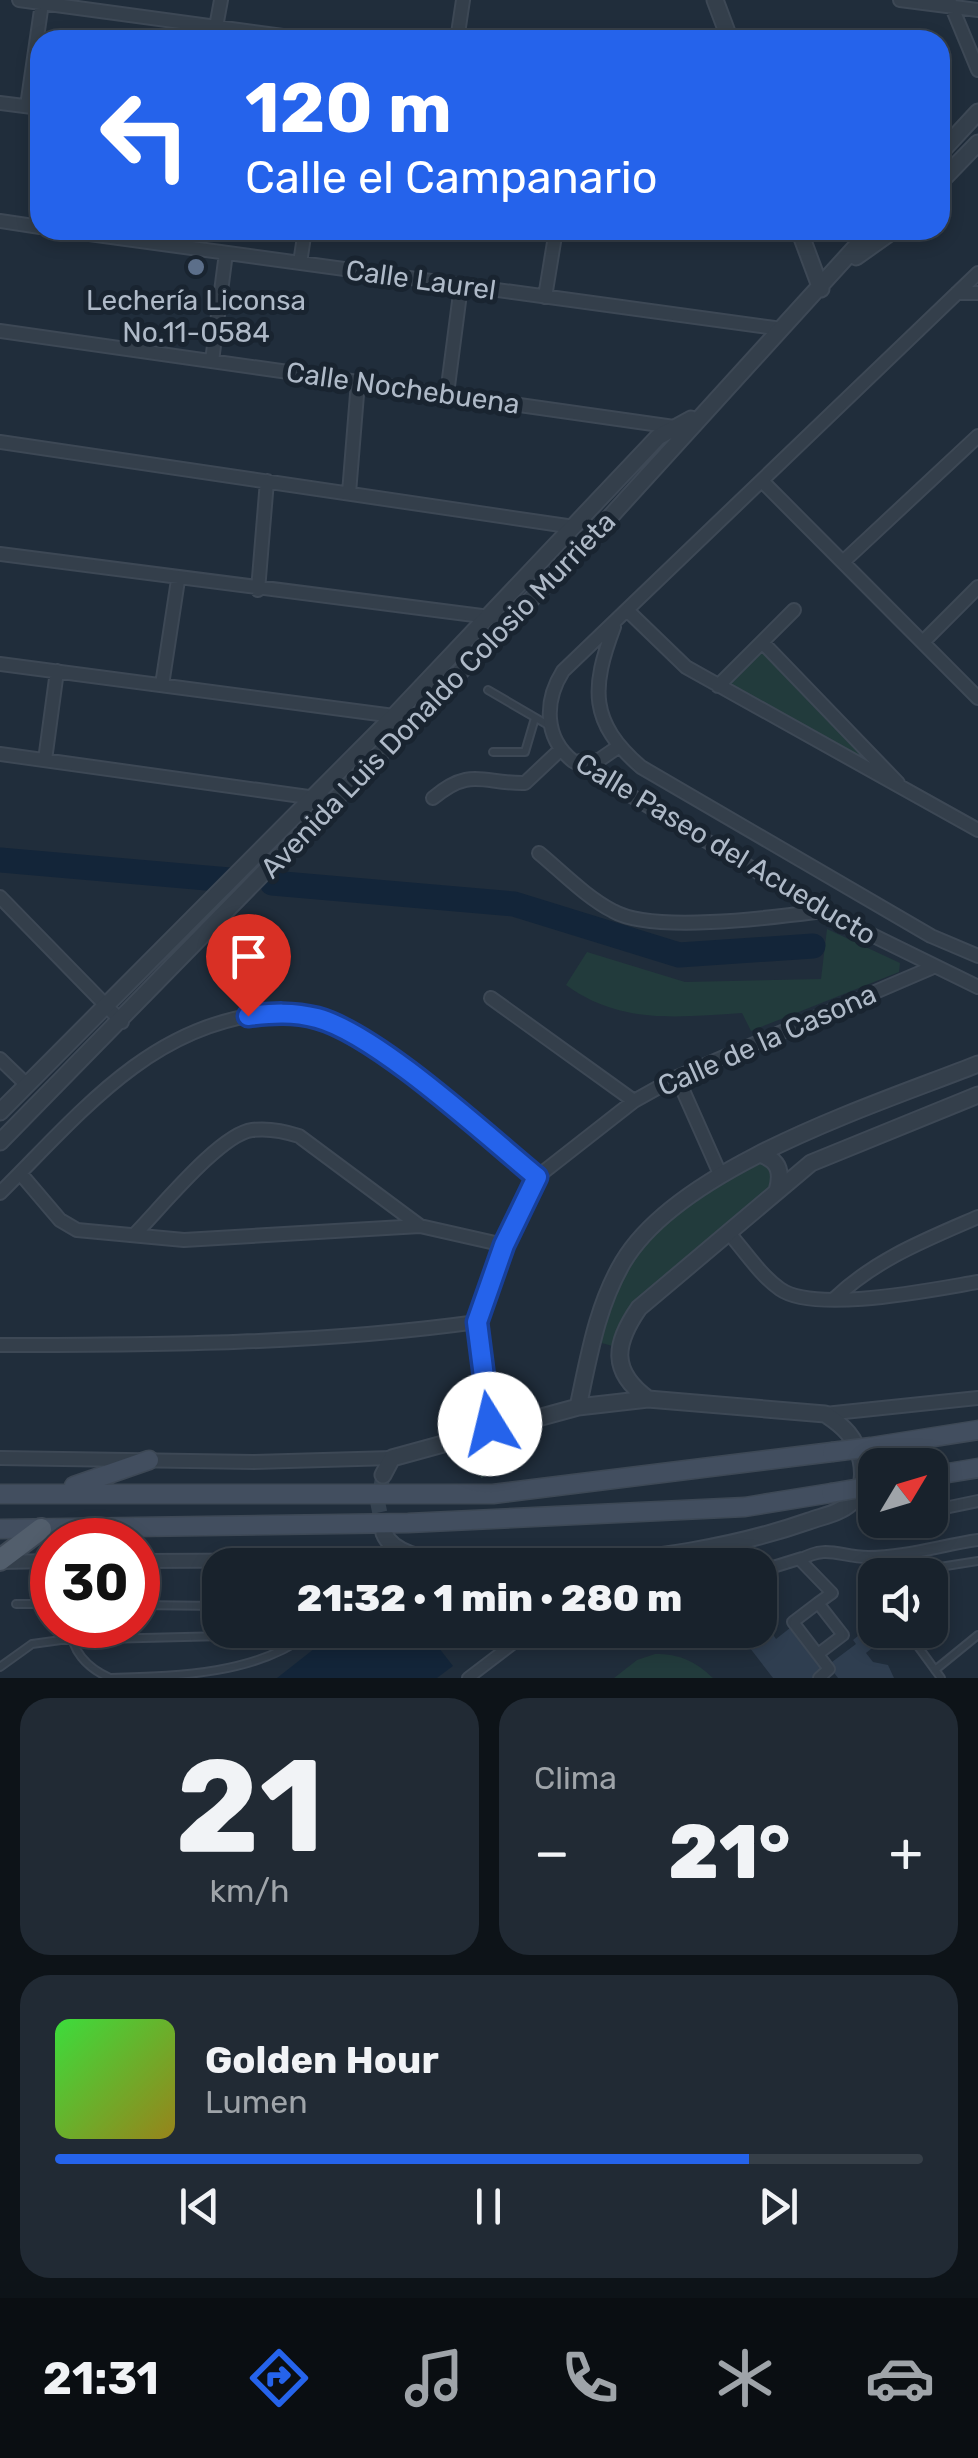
<!DOCTYPE html>
<html lang="es">
<head>
<meta charset="utf-8">
<style>
  :root { --surface:#18222c; --page:#212a34; --text:#f1f3f6; --muted:#9fa4a9; --line:#363f48; --accent:#2563eb }
  body { margin:0; font-family:Rubik,sans-serif; background:var(--page); color:var(--text); height:100vh; display:flex; flex-direction:column; font-size:38px; white-space:nowrap }
  * { box-sizing:border-box; margin:0 }
  p { font-size:32px; color:var(--muted) }
  .icon { flex:none; width:55px; height:55px; fill:none; stroke:currentColor; stroke-width:2; stroke-linecap:round; stroke-linejoin:round }
  .map { position:relative; height:1678px; overflow:hidden }
  .details { display:flex; flex-direction:column; gap:20px; padding:20px; background:#0d1318; flex:1 }
  .details>* { flex:none }
  .hud { position:absolute; left:30px; top:30px; width:920px; height:210px; border-radius:30px; box-shadow:0 5px 15px #0003,0 0 0 2px var(--line); background:#2563eb; color:#fff; overflow:hidden }
  .needle { width:65px; rotate:52deg }
  .tools { position:absolute; left:858px; top:1448px; display:grid; gap:20px }
  .tools a { display:grid; place-items:center; width:90px; height:90px; border-radius:20px; background:var(--surface); box-shadow:0 5px 15px #0003,0 0 0 2px var(--line); font-size:50px }
  .speed { position:absolute; left:30px; top:1518px; display:flex; gap:20px; font-size:50px; font-weight:700; text-align:center }
  .speed>* { display:grid; place-content:center; width:130px; height:130px; border-radius:50%; background:var(--surface); box-shadow:0 5px 15px #0003,0 0 0 2px var(--line); line-height:1 }
  .speed .limit { border:15px solid #d22; background:#fff; color:#111 }
  .pin { position:absolute; display:grid; place-items:center; width:85px; height:85px; color:#fff; margin:-102px -42px; border-radius:50% 50% 50% 0; rotate:-45deg; box-shadow:0 0 10px #0007 }
  .pin .icon { rotate:45deg }
  .me { position:absolute; width:110px; margin:-55px; rotate:351deg; stroke-linejoin:round; filter:drop-shadow(0 0 8px #0008) }
  .turn { display:flex; align-items:center; gap:35px; height:210px; padding:0 50px; font-size:45px }
  .turn .icon { width:130px; height:130px; stroke-width:2.5 }
  .turn b { display:block; font-size:70px; line-height:85px }
  .big { font-size:75px; font-weight:800; line-height:1.1 }
  .details .widget { flex:1; display:flex; flex-direction:column; justify-content:center; gap:15px; min-width:0; padding:0 35px; border-radius:30px; background:var(--page) }
  .details .dial { align-items:center; gap:0 }
  .dial b { font-size:130px; line-height:1 }
  .song { display:flex; align-items:center; gap:30px }
  .cover { width:120px; height:120px; border-radius:15px; background:linear-gradient(135deg,hsl(120 70% 55%),hsl(50 70% 35%)) }
  .played { height:10px; border-radius:5px; background:linear-gradient(90deg,var(--accent) 80%,var(--line) 80%) }
  .keys { display:flex; justify-content:space-around; direction:ltr }
  .heat { display:flex; justify-content:space-between; align-items:center; font-size:55px; direction:ltr }
  .details .tiles { flex:1; display:grid; gap:20px; grid-template-columns:1fr 1fr }
  .widget:last-child { grid-column:span 2 }
  .trip { position:absolute; left:202px; top:1548px; width:575px; height:100px; border-radius:30px; background:var(--surface); box-shadow:0 5px 15px #0003,0 0 0 2px var(--line); font-weight:800; line-height:100px; text-align:center }
  .menu { display:flex; height:160px; justify-content:space-around; align-items:center; background:#0a0e12; color:var(--muted) }
  .menu .icon { width:70px; height:70px }
  .menu .on { color:var(--accent) }
  .menu b { font-size:45px; color:var(--text) }
  .map>svg:first-child { display:block }
  .green { fill:#223b3c }
  .water { fill:#132539 }
  .lines { fill:none; stroke-linecap:round; stroke-linejoin:round }
  .river { stroke:#132539; stroke-width:25 }
  .building { fill:#2f3e50 }
  .tertiary-tunnel { stroke:#354250; stroke-width:15; stroke-dasharray:15 8; stroke-linecap:butt }
  .service-casing { stroke:#3d4855; stroke-width:10 }
  .pedestrian-casing { stroke:#3d4855; stroke-width:14 }
  .minor-casing { stroke:#3d4855; stroke-width:16 }
  .tertiary-casing { stroke:#3d4855; stroke-width:19 }
  .secondary-casing { stroke:#3d4855; stroke-width:21 }
  .primary-casing { stroke:#3d4855; stroke-width:24 }
  .path { stroke:#3b5455; stroke-width:2.5; stroke-dasharray:8 8; stroke-linecap:butt }
  .service { stroke:#343f4b; stroke-width:6 }
  .pedestrian { stroke:#343f4b; stroke-width:10 }
  .minor { stroke:#343f4b; stroke-width:12 }
  .tertiary { stroke:#343f4b; stroke-width:15 }
  .secondary { stroke:#424e5f; stroke-width:18 }
  .primary { stroke:#525e6c; stroke-width:20 }
  .secondary-bridge-casing { stroke:#3d4855; stroke-width:21; stroke-linecap:butt }
  .secondary-bridge { stroke:#424e5f; stroke-width:18 }
  .route-casing { stroke:#184099; stroke-width:25 }
  .route { stroke:#2563eb; stroke-width:18 }
  .service-dot { fill:#5c6f8a; stroke:#192430; stroke-width:4 }
  .labels { text-anchor:middle; dominant-baseline:central; stroke-width:10; stroke-linejoin:round; paint-order:stroke }
  .street-label { font-size:28px; fill:#afbac8; stroke:#192430 }
  .poi-label { font-size:28px; fill:#afbac8; stroke:#192430 }
</style>
</head>
<body>
<div class="map">
<svg width="978" height="1678" viewBox="0 0 978 1678">
  <rect width="100%" height="100%" fill="#202d3b"/>
  <path class="green" d="M764,647L893,782L724,685Z
    M827,929L900,963L899,972L751,1031L742,1013C678,1017 621,1025 566,985L587,952L685,982L821,979Z
    M757,1161L773,1170V1189L640,1300L616,1347L598,1342C619,1243 675,1211 757,1161Z
    M655,1654C680,1654 695,1661 713,1678H614L637,1660Z"/>
  <path class="water" d="M338,1630H425L453,1666L437,1678H277Z"/>
  <g class="lines">
    <path class="river" d="M0,860L241,881
      M272,883L514,904L679,955L813,946"/>
  </g>
  <path class="building" d="M790,1628L824,1671L815,1678H773L743,1639L757,1630L762,1636L770,1630L776,1639Z
    M472,1630H510L486,1648Z
    M865,1630L876,1645L866,1653L873,1662L888,1665L894,1678H838L828,1665L856,1644L853,1640Z"/>
  <g class="lines">
    <path class="tertiary-tunnel" d="M383,1475L378,1504L384,1533"/>
    <defs>
      <path id="service" d="M488,690L548,725
        M493,752H525L535,718
        M889,1575L978,1561
        M16,1604H52
        M138,1605L220,1606
        M71,1625C70,1650 87,1668 110,1678
        M906,1630L941,1678
        M0,1667L32,1644L61,1640L306,1634L311,1630
        M935,1670L978,1635
        M111,1678C175,1676 253,1675 307,1635"/>
      <path id="pedestrian" d="M930,1511L978,1501
        M760,1571L802,1558
        M818,1603L832,1593L800,1560C827,1544 840,1557 868,1557C904,1557 943,1545 978,1540
        M818,1654L843,1635L818,1603L793,1622L829,1669L819,1678
        M468,1678L531,1630"/>
      <path id="minor" d="M19,0L313,40
        M900,0L978,10
        M949,0L978,70
        M216,27L221,0
        M457,40L463,0
        M0,103L40,108
        M27,106L42,3
        M0,221L40,227
        M60,230L782,329
        M300,263L305,230
        M978,273L563,671C544,701 544,738 573,761L823,911L978,987
        M957,293H978
        M545,297L556,230
        M0,331L681,428
        M212,361L226,253
        M447,394L461,286
        M0,442L574,527
        M763,482L978,698
        M349,493L358,382
        M0,554L513,620
        M844,561L978,436
        M258,590L267,481
        M629,612L686,667L978,830
        M614,627C591,688 589,722 641,767L931,936L978,956
        M923,642L978,587
        M763,643L898,783
        M0,664L394,716
        M162,685L178,580
        M718,686L794,610
        M0,754L337,801
        M45,760L57,671
        M580,761L599,760L618,747
        M433,798C471,766 483,784 525,783L560,750
        M539,853C562,872 586,897 613,911C653,934 776,917 823,911
        M0,897L122,1022
        M491,998L634,1101
        M0,1059L27,1085
        M677,1077L721,1176
        M20,1173L60,1220L77,1230L184,1240L420,1226L504,1245
        M0,1193C76,1118 145,1030 256,1015C278,1012 301,1012 323,1020C390,1045 480,1130 537,1177
        M728,1232C744,1250 760,1275 780,1289C815,1314 935,1289 978,1282
        M134,1235C159,1210 220,1134 252,1130C268,1128 284,1131 299,1136L420,1226
        M834,1299C876,1259 925,1240 978,1217
        M0,1345C160,1345 318,1344 477,1322
        M825,1414L978,1398
        M491,1433L477,1322L504,1245L537,1177L634,1101L677,1077L931,968
        M0,1458L253,1462L392,1458
        M138,1561L420,1560
        M0,1562L52,1561"/>
      <path id="tertiary" d="M715,0L730,40
        M940,153L978,112
        M940,182L978,143
        M799,230L821,289
        M856,257L894,230
        M0,1112L394,716L658,437L691,419
        M0,1142L590,539L871,230
        M762,1155C780,1161 782,1174 777,1191
        M648,1399C610,1371 614,1344 639,1308L811,1163L978,1095
        M578,1407C589,1356 597,1306 623,1262C680,1166 877,1104 978,1064
        M383,1475L392,1458L578,1407L648,1399L825,1414C845,1427 855,1437 861,1460C864,1475 863,1492 851,1503C840,1513 823,1516 809,1521C729,1549 651,1559 567,1565
        M384,1533C394,1559 440,1560 464,1565"/>
      <path id="secondary" d="M871,1447L978,1430
        M930,1476L978,1468
        M74,1486L149,1460
        M0,1494H493L832,1452
        M0,1529L408,1523L745,1507L831,1493"/>
      <path id="primary" d="M0,1560L41,1529"/>
    </defs>
    <use href="#service" class="service-casing"/>
    <use href="#pedestrian" class="pedestrian-casing"/>
    <use href="#minor" class="minor-casing"/>
    <use href="#tertiary" class="tertiary-casing"/>
    <use href="#secondary" class="secondary-casing"/>
    <use href="#primary" class="primary-casing"/>
    <path class="path" d="M481,1477L512,1452L509,1441"/>
    <use href="#service" class="service"/>
    <use href="#pedestrian" class="pedestrian"/>
    <use href="#minor" class="minor"/>
    <use href="#tertiary" class="tertiary"/>
    <use href="#secondary" class="secondary"/>
    <use href="#primary" class="primary"/>
    <defs>
      <path id="secondary-bridge" d="M832,1452L871,1447
        M831,1493L872,1486"/>
    </defs>
    <use href="#secondary-bridge" class="secondary-bridge-casing"/>
    <use href="#secondary-bridge" class="secondary-bridge"/>
  </g>
  <g class="lines">
    <defs>
      <path id="route" d="M248,1016C273,1013 293,1012 317,1018C377,1034 486,1135 537,1177L504,1245L477,1322L490,1424"/>
    </defs>
    <use href="#route" class="route-casing"/>
    <use href="#route" class="route"/>
  </g>
  <circle class="service-dot" cx="196" cy="267" r="10"/>
  <g class="labels">
    <g class="street-label">
      <text transform="translate(421 280) rotate(8)">Calle Laurel</text>
      <text transform="translate(403 388) rotate(8)">Calle Nochebuena</text>
      <text transform="translate(438 695) rotate(-46)">Avenida Luis Donaldo Colosio Murrieta</text>
      <text transform="translate(726 849) rotate(31)">Calle Paseo del Acueducto</text>
      <text transform="translate(767 1040) rotate(-24)">Calle de la Casona</text>
    </g>
    <g class="poi-label">
      <text x="196" y="300">Lechería Liconsa<tspan x="196" dy="32">No.11-0584</tspan></text>
    </g>
  </g>
</svg>
<div class="tools">
<a><svg class="needle" viewBox="-14 -14 28 28"><path d="M0-13l5 13h-10z" fill="#e53935"/><path d="M0 13l5-13h-10z" fill="#9fa4a9"/></svg></a>
<a><svg class="icon" aria-label="sound" viewBox="0 0 24 24"><path d="M4 9h4l5-4v14l-5-4H4zM17 9q2 3 0 6"/></svg></a>
</div>
<div class="speed"><div class="limit">30</div></div>
<div class="pin" style="left:248px;top:1016px;background:#d93025"><svg class="icon" aria-label="arrive" viewBox="0 0 24 24"><path d="M6 21V4h12l-3 4 3 4H6"/></svg></div>
<svg class="me" style="left:490px;top:1424px" viewBox="-20 -20 40 40"><circle r="19" fill="#fff"/><path d="M0-13L10 11 0 6-10 11z" fill="#2563eb"/></svg>
<div class="trip">21:32 · 1 min · 280 m</div>
<div class="hud">
<div class="turn"><svg class="icon" aria-label="left" viewBox="0 0 24 24"><path d="M17 20v-9H6M10 6l-5 5 5 5"/></svg><div><b>120 m</b>Calle el Campanario</div></div>
</div>
</div>
<section class="details">
<div class="tiles">
<div class="widget dial"><b>21</b><p>km/h</p></div>
<div class="widget"><p>Clima</p>
<div class="heat"><a>−</a><b class="big">21°</b><a>+</a></div>
</div>
<div class="widget">
<div class="song"><i class="cover"></i><div><b>Golden Hour</b><p>Lumen</p></div></div>
<div class="played"></div>
<div class="keys"><svg class="icon" aria-label="previous" viewBox="0 0 24 24"><path d="M18 5L8 12l10 7zM5 5v14"/></svg><svg class="icon" aria-label="pause" viewBox="0 0 24 24"><path d="M8 5v14M16 5v14"/></svg><svg class="icon" aria-label="next" viewBox="0 0 24 24"><path d="M6 5l10 7-10 7zM19 5v14"/></svg></div>
</div>
</div>
</section>
<nav class="menu">
<b>21:31</b>
<svg class="icon on" aria-label="directions" viewBox="0 0 24 24"><path d="M12 3l9 9-9 9-9-9zM9 14v-3h6M13 9l2 2-2 2"/></svg>
<svg class="icon" aria-label="music" viewBox="0 0 24 24"><path d="M9 18V5l10-2v13"/><circle cx="6" cy="18" r="3"/><circle cx="16" cy="16" r="3"/></svg>
<svg class="icon" aria-label="phone" viewBox="0 0 24 24"><path d="M5 4h4l2 5-3 2q2 4 5 5l2-3 5 2v4C11 20 4 13 5 4z"/></svg>
<svg class="icon" aria-label="climate" viewBox="0 0 24 24"><path d="M12 3v18M4 7l16 10M4 17L20 7"/></svg>
<svg class="icon" aria-label="car" viewBox="0 0 24 24"><path d="M5 17H2v-5l4-1 3-4h7l3 4 3 1v5h-3M9 17h6M6 11h13"/><circle cx="7" cy="17" r="2"/><circle cx="17" cy="17" r="2"/></svg>
</nav>
</body>
</html>
